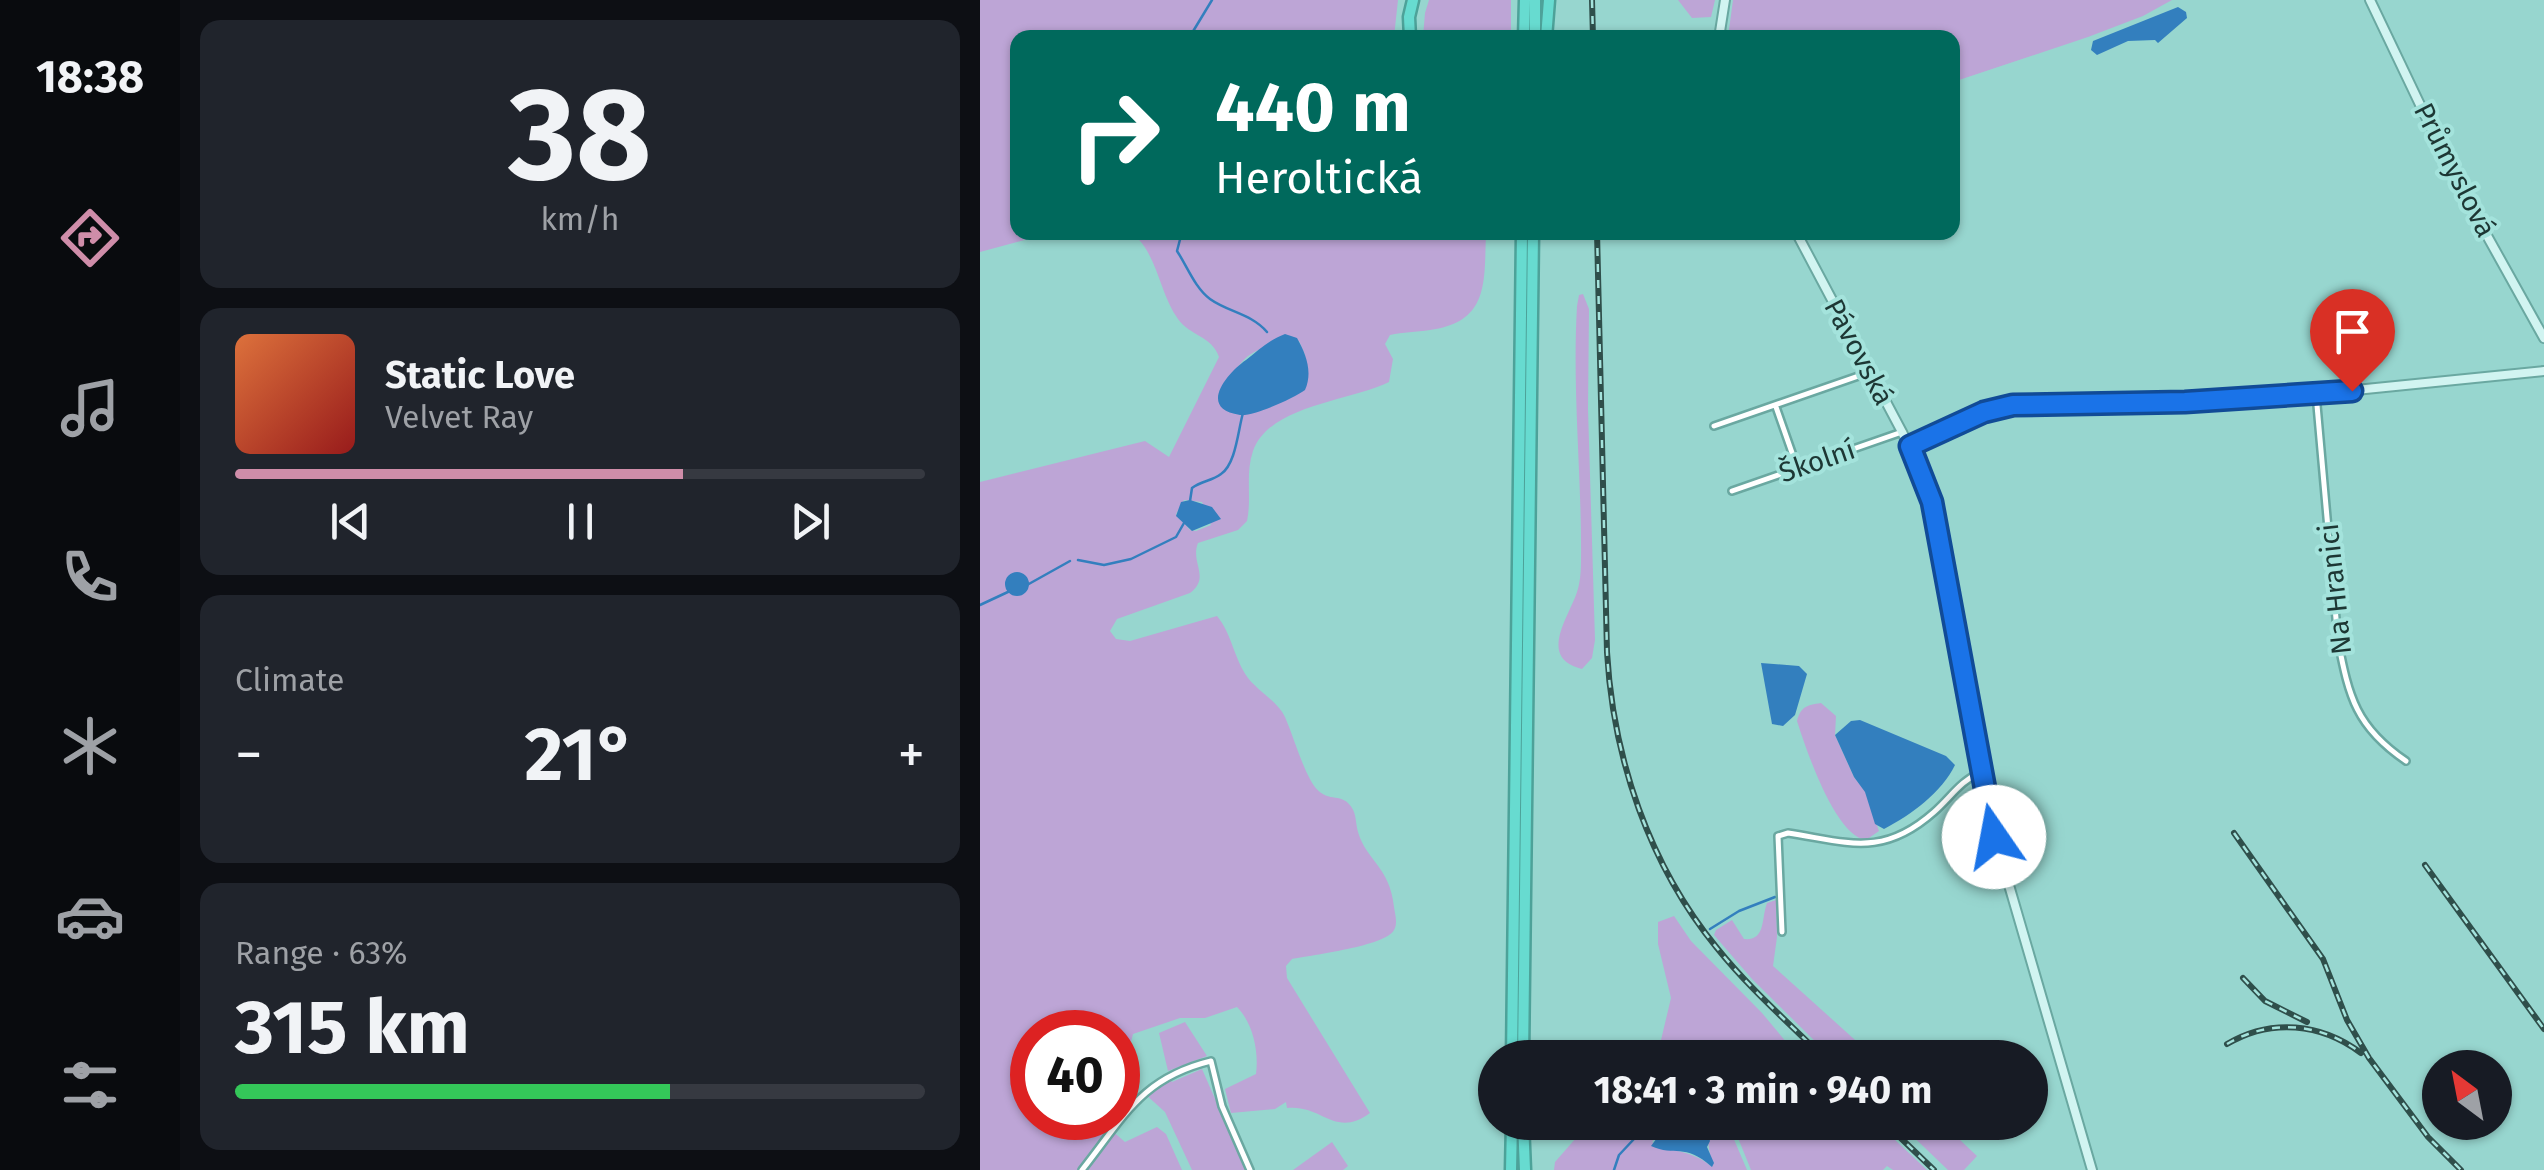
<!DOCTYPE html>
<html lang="en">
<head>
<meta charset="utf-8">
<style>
  :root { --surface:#171b24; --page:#20242c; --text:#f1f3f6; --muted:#9ea1a6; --line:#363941; --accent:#cf8da9 }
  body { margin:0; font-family:"Fira Sans",sans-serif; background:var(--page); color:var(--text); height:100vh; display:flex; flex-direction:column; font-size:38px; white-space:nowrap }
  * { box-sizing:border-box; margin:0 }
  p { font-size:32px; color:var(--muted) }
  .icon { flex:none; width:55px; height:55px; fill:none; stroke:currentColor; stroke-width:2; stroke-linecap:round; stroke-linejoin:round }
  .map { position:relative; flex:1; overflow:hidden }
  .side { display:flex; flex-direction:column; gap:20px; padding:20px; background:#0d0f14; width:800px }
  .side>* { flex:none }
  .banner { position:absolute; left:30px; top:30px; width:950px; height:210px; border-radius:20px; box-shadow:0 2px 8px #0004; background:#00695c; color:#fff; overflow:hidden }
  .needle { width:65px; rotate:328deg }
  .buttons { position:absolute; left:1442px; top:1050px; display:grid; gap:20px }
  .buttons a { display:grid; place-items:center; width:90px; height:90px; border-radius:50%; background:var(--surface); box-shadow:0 2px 8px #0004; font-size:50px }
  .speed { position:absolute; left:30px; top:1010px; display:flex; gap:20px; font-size:50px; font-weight:700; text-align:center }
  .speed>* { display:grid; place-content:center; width:130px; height:130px; border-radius:50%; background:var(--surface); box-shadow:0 2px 8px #0004; line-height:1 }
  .speed .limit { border:15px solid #d22; background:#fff; color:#111 }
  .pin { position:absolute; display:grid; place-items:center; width:85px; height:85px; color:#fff; margin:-102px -42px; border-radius:50% 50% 50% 0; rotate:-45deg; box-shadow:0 0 10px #0007 }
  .pin .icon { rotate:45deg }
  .me { position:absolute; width:110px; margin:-55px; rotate:348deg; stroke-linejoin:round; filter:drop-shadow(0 0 8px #0008) }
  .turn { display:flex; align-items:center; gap:35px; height:210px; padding:0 40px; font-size:45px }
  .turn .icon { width:130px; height:130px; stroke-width:2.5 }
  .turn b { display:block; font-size:70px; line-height:85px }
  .big { font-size:75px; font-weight:700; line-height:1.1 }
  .side .tile { flex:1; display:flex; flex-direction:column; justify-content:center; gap:15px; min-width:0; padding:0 35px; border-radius:20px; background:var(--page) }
  .side .dial { align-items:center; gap:0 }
  .dial b { font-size:130px; line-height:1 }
  .song { display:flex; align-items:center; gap:30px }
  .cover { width:120px; height:120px; border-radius:15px; background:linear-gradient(135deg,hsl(20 70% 55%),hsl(0 70% 35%)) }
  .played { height:10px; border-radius:5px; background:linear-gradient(90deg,var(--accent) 65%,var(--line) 65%) }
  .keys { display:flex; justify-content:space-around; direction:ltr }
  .heat { display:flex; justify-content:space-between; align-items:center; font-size:55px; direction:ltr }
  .charge { height:15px; border-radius:8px; background:linear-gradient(90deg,#34c759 63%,var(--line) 0) }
  .trip { position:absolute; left:498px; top:1040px; width:570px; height:100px; border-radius:50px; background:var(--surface); box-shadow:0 2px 8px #0004; font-weight:700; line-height:100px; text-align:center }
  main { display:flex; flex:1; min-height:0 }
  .menu { display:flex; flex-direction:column; width:180px; justify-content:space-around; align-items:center; background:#090b0e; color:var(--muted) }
  .menu .icon { width:70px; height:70px }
  .menu .selected { color:var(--accent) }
  .menu b { font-size:45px; color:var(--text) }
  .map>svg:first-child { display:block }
  .green { fill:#bda5d6; fill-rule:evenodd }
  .water { fill:#337fbe }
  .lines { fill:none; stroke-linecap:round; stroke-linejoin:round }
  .stream { stroke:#337fbe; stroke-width:2.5 }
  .street-casing { stroke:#6aa8a1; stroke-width:10 }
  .secondary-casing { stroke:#6aa8a1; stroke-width:12 }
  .highway-casing { stroke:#4da299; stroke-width:15 }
  .street { stroke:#fff; stroke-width:5 }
  .secondary { stroke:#d1f4f1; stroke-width:8 }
  .highway { stroke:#67dbd0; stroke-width:10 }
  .rail-casing { stroke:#2f4f4b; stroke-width:6 }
  .rail { stroke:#a4e3dc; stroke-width:2.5; stroke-dasharray:8; stroke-linecap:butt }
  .route-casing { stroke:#114b97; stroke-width:25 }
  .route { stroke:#1a73e8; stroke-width:18 }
  .labels { text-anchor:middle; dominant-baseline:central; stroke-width:8; stroke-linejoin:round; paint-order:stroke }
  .street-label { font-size:28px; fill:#1d3734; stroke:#a4e3dc }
</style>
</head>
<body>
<main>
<nav class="menu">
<b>18:38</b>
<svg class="icon selected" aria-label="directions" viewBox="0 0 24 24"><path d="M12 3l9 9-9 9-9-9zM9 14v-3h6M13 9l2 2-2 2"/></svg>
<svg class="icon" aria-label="music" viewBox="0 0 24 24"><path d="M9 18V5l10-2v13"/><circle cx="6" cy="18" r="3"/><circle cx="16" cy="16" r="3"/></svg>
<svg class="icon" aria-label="phone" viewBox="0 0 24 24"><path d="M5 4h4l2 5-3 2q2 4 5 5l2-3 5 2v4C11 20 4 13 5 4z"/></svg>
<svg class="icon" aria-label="climate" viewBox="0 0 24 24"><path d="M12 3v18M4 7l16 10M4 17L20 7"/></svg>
<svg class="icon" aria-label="car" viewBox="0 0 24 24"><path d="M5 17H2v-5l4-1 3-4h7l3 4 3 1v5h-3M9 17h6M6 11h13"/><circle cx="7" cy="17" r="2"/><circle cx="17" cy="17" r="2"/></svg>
<svg class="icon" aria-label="filters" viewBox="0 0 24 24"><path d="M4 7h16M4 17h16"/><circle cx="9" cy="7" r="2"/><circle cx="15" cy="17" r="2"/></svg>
</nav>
<section class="side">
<div class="tile dial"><b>38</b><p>km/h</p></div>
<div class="tile">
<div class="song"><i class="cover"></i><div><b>Static Love</b><p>Velvet Ray</p></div></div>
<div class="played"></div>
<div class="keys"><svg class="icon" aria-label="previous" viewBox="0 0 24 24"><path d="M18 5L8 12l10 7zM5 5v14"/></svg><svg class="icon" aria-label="pause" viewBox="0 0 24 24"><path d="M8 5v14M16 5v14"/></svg><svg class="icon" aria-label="next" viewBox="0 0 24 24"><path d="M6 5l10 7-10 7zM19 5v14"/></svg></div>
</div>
<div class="tile"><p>Climate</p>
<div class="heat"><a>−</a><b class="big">21°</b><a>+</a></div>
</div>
<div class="tile"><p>Range · 63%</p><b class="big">315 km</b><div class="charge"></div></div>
</section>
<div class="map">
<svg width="1564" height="1170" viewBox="0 0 1564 1170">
  <rect width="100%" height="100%" fill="#97d6cf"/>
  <path class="green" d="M0,0H418L414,37L38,38V232L98,233L75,238L56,237L0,252Z
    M449,0H531V37H443L445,13Z
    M698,0H735L731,17L712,18Z
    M753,0H1192L1163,16L1108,37L973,82L972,38L748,37Z
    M152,233H506C504,281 510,322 450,330C436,332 423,332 410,335L405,344L413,359L409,382C371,401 289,405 273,451C265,474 272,498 267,521L258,530L218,543C210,563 231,577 210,593L137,619L130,631L136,639L150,641L237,616C252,634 254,659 268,678C278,691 298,702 305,717C314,738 320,761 331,781C344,804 358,793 368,803C377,811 375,822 378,832C386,860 410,867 414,907C415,914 418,923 414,930C406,946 332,955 312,959L306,966L307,978L390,1113C355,1139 342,1104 307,1108L306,1102L295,1109L251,1113L245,1089L276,1074C279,1052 273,1023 257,1007L225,1018H200L153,1034L151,1042L156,1067L138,1093V1032H52V1118H129L130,1129L145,1142L177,1127L186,1134L202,1170H0V482L165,441L189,457L239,357C232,336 210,336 198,319C179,293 178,254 152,233ZM319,341L325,355L255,414L241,404C258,356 268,347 319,341ZM204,500L222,502L231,525L216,531L210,530L196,514Z
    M603,294L609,309L608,409L615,640L612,658L602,669C557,658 589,617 597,592C600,584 601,571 601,562C602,476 592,392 597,306L599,295Z
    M841,703L856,716L855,735L874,777L885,791L899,831L886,840C855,836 826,749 817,721C821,707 826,705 841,703Z
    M796,900L797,937L793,966L894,1057H851L772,979L734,935L736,930L752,920L764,939C786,941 781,919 787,903Z
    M694,916L711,941L782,1013L817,1055L822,1050L830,1057L695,1058L681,1040L691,998L678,944V922Z
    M205,1022L227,1056L188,1071L179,1033Z
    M222,1069L266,1170H212L185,1112L164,1093L189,1077L192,1082Z
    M610,1122L688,1123L672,1142C693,1153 713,1150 732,1167L725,1123H747L767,1170H574L575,1162Z
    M752,1123H897L947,1170H913L907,1166L903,1170H771Z
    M919,1123H962L997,1156L984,1170H968Z
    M352,1142L368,1166L363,1170H313Z"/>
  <path class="water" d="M1198,7L1206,12L1207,18L1178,43L1175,40L1148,41L1117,55L1111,50L1113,41Z
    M305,334L317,338C326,354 333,372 325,390C314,398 273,417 260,415C217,409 247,373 266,360C279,350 289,340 305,334Z
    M210,500L232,507L241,519L212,531L196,516L201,502Z
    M25 584a12 12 0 1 1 24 0a12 12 0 1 1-24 0Z
    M781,663L819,666L827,674L815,715L803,726L792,724Z
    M880,720L966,756L975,765C962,792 931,815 904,829L895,824L885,792L874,777L855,735L871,721Z
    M688,1123H725L730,1141L727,1147L734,1163L732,1167C704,1142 695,1157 671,1146Z"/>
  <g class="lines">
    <path class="stream" d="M209,38L232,0
      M202,232L197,251C207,266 215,288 230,299C248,312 272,314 287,332
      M210,501L212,488C221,481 232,481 241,474C256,464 258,430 263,413
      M98,560L124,565L151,559L196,537L204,523
      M47,585L90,561
      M0,605L30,591
      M730,929L759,911L795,897
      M691,1055L698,1047
      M634,1170L639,1155L654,1139L660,1122"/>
    <defs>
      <path id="street" d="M1336,394L1358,641C1369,697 1376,727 1426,761
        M796,407L817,467
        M734,426L890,372
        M752,491L922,432
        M802,932L798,836L808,833C868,842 902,858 954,812C971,797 980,781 1001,772
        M102,1170C144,1117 161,1078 231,1061L242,1106L270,1170"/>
      <path id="secondary" d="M1390,0L1476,180L1564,338
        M739,38L745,0
        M816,232L922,432L946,483L1015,837L1112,1170
        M930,446L1003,412L1033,405L1205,402L1336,394L1564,371"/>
      <path id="highway" d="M430,38L429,17L433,0
        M544,38L545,0
        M555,38V0
        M566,38L569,0
        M532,1058L542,232
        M543,1058L553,232
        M543,1122L545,1170
        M531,1170L532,1122"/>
    </defs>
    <use href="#street" class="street-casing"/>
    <use href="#secondary" class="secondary-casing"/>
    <use href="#highway" class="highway-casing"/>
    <use href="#street" class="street"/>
    <use href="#secondary" class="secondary"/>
    <use href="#highway" class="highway"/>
    <defs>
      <path id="rail" d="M612,0L613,38
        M617,232L627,652C633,758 669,865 737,948C769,988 808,1022 844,1058
        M1254,833L1343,959L1367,1020L1389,1058L1448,1137L1481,1170
        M1445,865L1564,1029
        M1263,978L1285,1001L1327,1022
        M1247,1044C1291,1018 1341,1023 1381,1053
        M904,1122L954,1170"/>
    </defs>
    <use href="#rail" class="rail-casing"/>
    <use href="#rail" class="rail"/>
  </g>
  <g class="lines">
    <defs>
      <path id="route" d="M1014,837L952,502L930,446L1004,412L1033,405L1205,402L1372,391"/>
    </defs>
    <use href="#route" class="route-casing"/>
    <use href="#route" class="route"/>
  </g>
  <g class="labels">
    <g class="street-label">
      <text transform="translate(1475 170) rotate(63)">Průmyslová</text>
      <text transform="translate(879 352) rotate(62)">Pávovská</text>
      <text transform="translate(837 461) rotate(-19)">Školní</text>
      <text transform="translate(1355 589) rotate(-96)">Na Hranici</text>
    </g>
  </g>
</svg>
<div class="buttons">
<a><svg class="needle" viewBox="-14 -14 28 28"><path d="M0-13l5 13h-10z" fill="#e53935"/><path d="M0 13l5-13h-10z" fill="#9ea1a6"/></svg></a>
</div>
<div class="speed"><div class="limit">40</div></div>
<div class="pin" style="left:1372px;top:391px;background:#d93025"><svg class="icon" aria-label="arrive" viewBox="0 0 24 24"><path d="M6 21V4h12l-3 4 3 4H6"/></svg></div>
<svg class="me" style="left:1014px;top:837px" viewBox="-20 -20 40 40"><circle r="19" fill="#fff"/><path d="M0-13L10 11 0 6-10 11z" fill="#1a73e8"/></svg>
<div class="trip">18:41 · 3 min · 940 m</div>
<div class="banner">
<div class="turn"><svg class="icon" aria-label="right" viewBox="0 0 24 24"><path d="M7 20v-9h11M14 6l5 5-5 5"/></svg><div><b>440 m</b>Heroltická</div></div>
</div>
</div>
</main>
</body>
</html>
